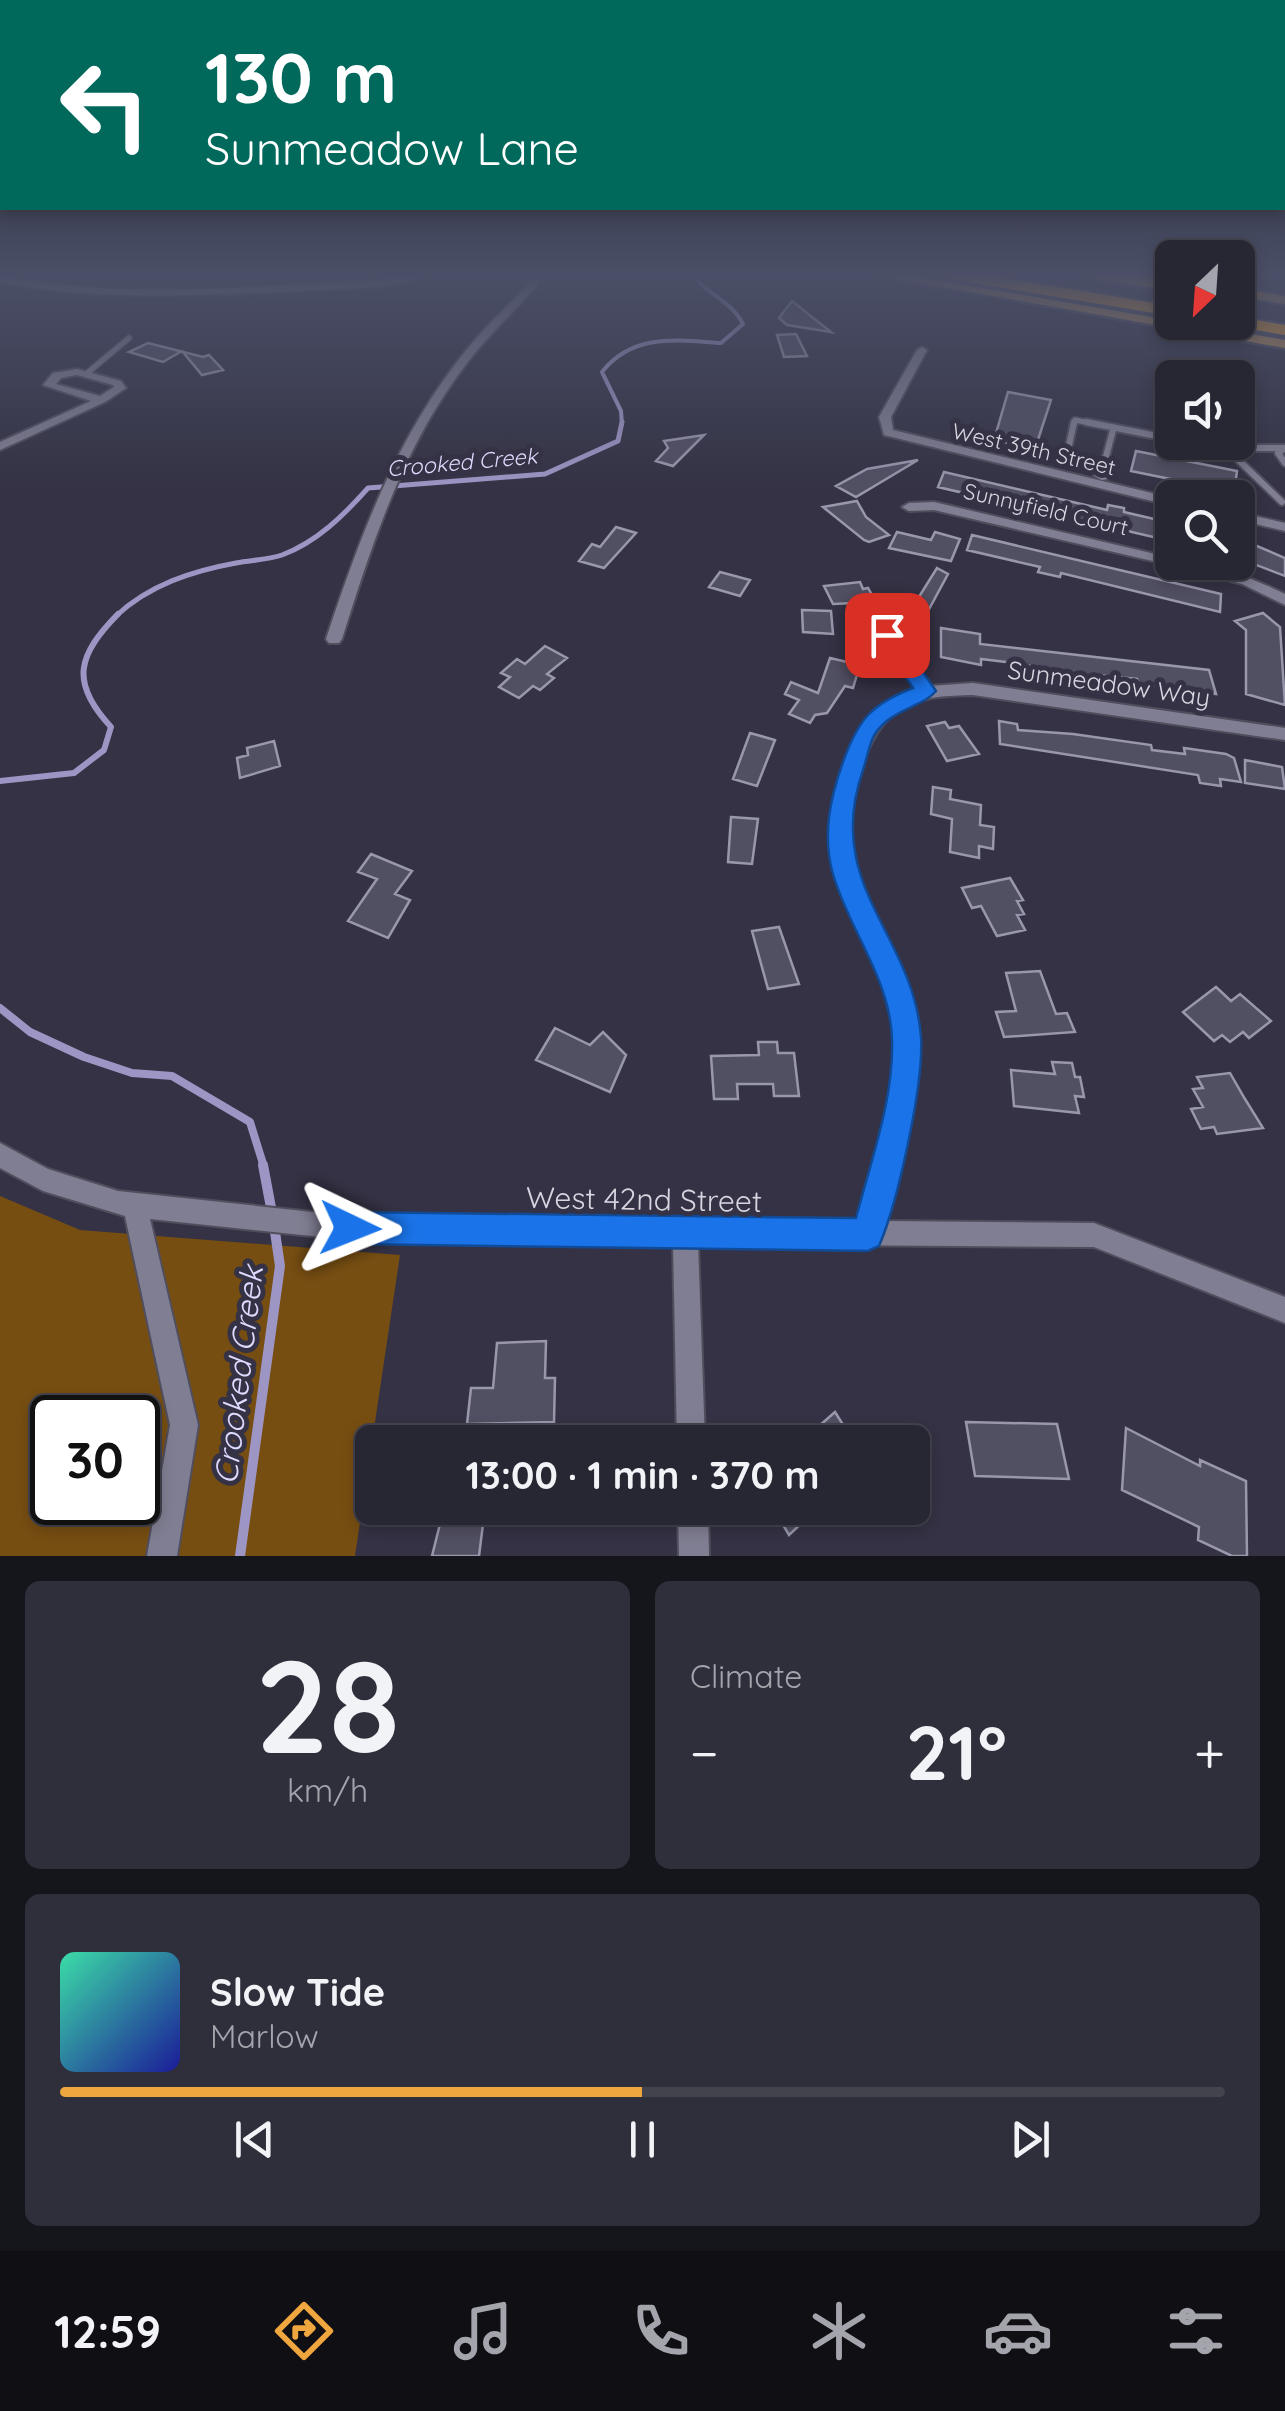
<!DOCTYPE html>
<html lang="en">
<head>
<meta charset="utf-8">
<style>
  :root { --surface:#272633; --page:#2f2e3b; --text:#f1f3f6; --muted:#a4a5ac; --line:#43434e; --accent:#f0a63f }
  body { margin:0; font-family:Quicksand,sans-serif; background:var(--page); color:var(--text); height:100vh; display:flex; flex-direction:column; font-size:38px; white-space:nowrap }
  * { box-sizing:border-box; margin:0 }
  p { font-size:32px; color:var(--muted) }
  .icon { flex:none; width:55px; height:55px; fill:none; stroke:currentColor; stroke-width:2; stroke-linecap:round; stroke-linejoin:round }
  .map { position:relative; height:1556px; overflow:hidden }
  .panel { display:flex; flex-direction:column; gap:25px; padding:25px; background:#15151c; flex:1 }
  .panel>* { flex:none }
  .guide { position:absolute; left:0px; top:0px; width:1285px; height:210px; box-shadow:0 5px 15px #0003,0 0 0 2px var(--line); background:#00695c; color:#fff; overflow:hidden }
  .needle { width:65px; rotate:205deg }
  .fabs { position:absolute; left:1155px; top:240px; display:grid; gap:20px }
  .fabs a { display:grid; place-items:center; width:100px; height:100px; border-radius:15px; background:var(--surface); box-shadow:0 5px 15px #0003,0 0 0 2px var(--line); font-size:50px }
  .speed { position:absolute; left:30px; top:1395px; display:flex; gap:20px; font-size:50px; font-weight:700; text-align:center }
  .speed>* { display:grid; place-content:center; width:130px; height:130px; border-radius:50%; background:var(--surface); box-shadow:0 5px 15px #0003,0 0 0 2px var(--line); line-height:1 }
  .speed .limit { border:5px solid #111; border-radius:15px; background:#fff; color:#111 }
  .pin { position:absolute; display:grid; place-items:center; width:85px; height:85px; color:#fff; margin:-42px; border-radius:20px; box-shadow:0 5px 15px #0006 }
  .me { position:absolute; width:110px; margin:-55px; rotate:92deg; stroke-linejoin:round; filter:drop-shadow(0 0 8px #0008) }
  .turn { display:flex; align-items:center; gap:35px; height:210px; padding:0 40px; font-size:45px }
  .turn .icon { width:130px; height:130px; stroke-width:2.5 }
  .turn b { display:block; font-size:70px; line-height:85px }
  .big { font-size:75px; font-weight:800; line-height:1.1 }
  .panel .tile { flex:1; display:flex; flex-direction:column; justify-content:center; gap:15px; min-width:0; padding:0 35px; border-radius:15px; background:var(--page) }
  .panel .dial { align-items:center; gap:0 }
  .dial b { font-size:130px; line-height:1 }
  .song { display:flex; align-items:center; gap:30px }
  .cover { width:120px; height:120px; border-radius:15px; background:linear-gradient(135deg,hsl(160 70% 55%),hsl(240 70% 35%)) }
  .played { height:10px; border-radius:5px; background:linear-gradient(90deg,var(--accent) 50%,var(--line) 50%) }
  .keys { display:flex; justify-content:space-around; direction:ltr }
  .heat { display:flex; justify-content:space-between; align-items:center; font-size:55px; direction:ltr }
  .panel .tiles { flex:1; display:grid; gap:25px; grid-template-columns:1fr 1fr }
  .tile:last-child { grid-column:span 2 }
  .trip { position:absolute; left:355px; top:1425px; width:575px; height:100px; border-radius:15px; background:var(--surface); box-shadow:0 5px 15px #0003,0 0 0 2px var(--line); font-weight:800; line-height:100px; text-align:center }
  .tab-bar { display:flex; height:160px; justify-content:space-around; align-items:center; background:#100f14; color:var(--muted) }
  .tab-bar .icon { width:70px; height:70px }
  .tab-bar .current { color:var(--accent) }
  .tab-bar b { font-size:45px; color:var(--text) }
  .map>svg:first-child { display:block }
  .green { fill:#774e12; fill-rule:evenodd }
  .lines { fill:none; stroke-linecap:round; stroke-linejoin:round }
  .stream-far4 { stroke:#9d96c5; stroke-width:4 }
  .stream-far3 { stroke:#9d96c5; stroke-width:5 }
  .stream-far2 { stroke:#9d96c5; stroke-width:6 }
  .stream-far1 { stroke:#9d96c5; stroke-width:8 }
  .stream { stroke:#9d96c5; stroke-width:10 }
  .building { fill:#514f62; stroke:#9997ac; stroke-width:2.5 }
  .service-far1-casing { stroke:#504e5d; stroke-width:8 }
  .service-casing { stroke:#504e5d; stroke-width:10 }
  .minor-casing { stroke:#504e5d; stroke-width:4 }
  .primary-casing { stroke:#504e5d; stroke-width:5 }
  .motorway-casing { stroke:#504e5d; stroke-width:5 }
  .service-far1 { stroke:#807e92; stroke-width:5 }
  .service { stroke:#807e92; stroke-width:6 }
  .minor { fill:#807e92; fill-rule:evenodd }
  .primary { fill:#c19150; fill-rule:evenodd }
  .motorway { fill:#ed9d24; fill-rule:evenodd }
  .route { fill:#1a73e8; stroke:#114b97; stroke-width:2.5 }
  .labels { text-anchor:middle; dominant-baseline:central; stroke-width:10; stroke-linejoin:round; paint-order:stroke }
  .far-street-label { font-size:22px; fill:#d6d5e0; stroke:#343244 }
  .far-water-label { font-size:22px; font-style:italic; fill:#dedafe; stroke:#343244 }
  .street-label { font-size:25px; fill:#d6d5e0; stroke:#343244 }
  .near-street-label { font-size:30px; fill:#d6d5e0; stroke:#343244 }
  .near-water-label { font-size:32px; font-style:italic; fill:#dedafe; stroke:#343244 }
</style>
</head>
<body>
<div class="map">
<svg width="1285" height="1556" viewBox="0 0 1285 1556">
  <rect width="100%" height="100%" fill="#343244"/>
  <path class="green" d="M0,1196L80,1230L400,1255L355,1556H0ZM52,1418H138V1502H52Z"/>
  <g class="lines">
    <path class="stream-far4" d="M622,425L621,411L602,372C633,333 676,340 721,343L743,324C731,300 705,294 691,272"/>
    <path class="stream-far3" d="M116,616C149,585 192,571 236,563C251,560 267,560 282,555C317,542 344,515 368,488L545,474L618,441L622,422"/>
    <path class="stream-far2" d="M0,781L74,773L104,750L111,727C69,682 78,655 118,614"/>
    <path class="stream-far1" d="M0,1008L30,1032L84,1057L132,1073L172,1076L250,1122L264,1167"/>
    <path class="stream" d="M263,1165L272,1213
      M240,1556L280,1266L274,1225"/>
  </g>
  <path class="building" d="M792,301L831,332L787,325L779,318Z
    M796,334L807,356L784,357L777,335Z
    M148,343L203,357L209,355L223,370L202,375L182,351L163,362L129,352Z
    M1008,392L1051,400L1035,449L994,440Z
    M704,435L673,466L656,461L668,448L664,441Z
    M1136,451L1237,471L1234,492L1131,471Z
    M918,460L856,497L836,486L867,469Z
    M944,472L1107,510L1108,505L1124,508V512L1167,522L1166,540L938,487Z
    M857,501L866,517L889,535L869,542L864,540L823,507Z
    M616,527L636,533L604,568L579,561L592,544L600,547Z
    M897,532L931,540L935,532L960,539L951,561L889,548Z
    M972,535L1221,594L1220,612L1061,573L1060,577L1038,572L1040,567L967,550Z
    M1238,538L1285,558V576L1238,558Z
    M937,568L948,574L927,613L912,608Z
    M720,572L750,580L740,596L709,587Z
    M860,582L863,589L868,588L876,602L833,604L824,586Z
    M802,610L831,611L833,634L803,632Z
    M1263,613L1280,627L1285,705L1246,694V630L1235,621Z
    M941,628L980,634V644L1209,670L1216,694L1138,684L1137,679L1096,675V679L1080,678L1022,664L981,659V665L941,657Z
    M545,646L567,658L547,674L554,678L540,690L533,686L519,698L499,687L510,677L501,673L517,659L525,664Z
    M830,658L860,665L853,688L845,686L827,713L815,715L810,723L789,714L799,700L785,694L791,682L818,693Z
    M999,721L1017,724L1018,730L1073,734L1151,745L1152,750L1185,754L1184,748L1226,754L1234,758L1241,782L1220,779L1221,786L1200,783L1198,775L1000,744Z
    M945,722L949,728L959,726L979,754L947,761L927,726Z
    M750,733L775,740L757,786L733,779Z
    M274,741L280,766L240,778L237,758L248,755L247,748Z
    M1245,760L1282,767L1285,789L1245,783Z
    M933,787L951,790L950,799L981,805L980,825L994,827L993,849L979,846V858L950,852L952,819L931,814Z
    M731,817L758,819L752,864L728,862Z
    M371,854L412,871L395,894L410,900L388,938L348,921L377,879L358,872Z
    M1010,878L1023,900L1017,901L1024,914L1017,915L1025,930L997,936L981,906L972,908L962,888Z
    M779,927L799,984L768,989L752,931Z
    M1040,971L1056,1014L1067,1013L1075,1032L1004,1037L996,1012L1016,1011L1006,973Z
    M1216,987L1231,1001L1240,994L1271,1021L1249,1038L1243,1032L1230,1042L1222,1035L1214,1041L1183,1012Z
    M555,1028L590,1045L603,1032L626,1055L610,1092L536,1060Z
    M758,1042H777L778,1053H794L799,1096H774L773,1084H737L738,1099H714L711,1056L759,1055Z
    M1052,1062L1072,1063L1075,1077H1080L1084,1097L1075,1096L1079,1113L1014,1106L1011,1070L1055,1074Z
    M1230,1073L1245,1099L1263,1128L1217,1134L1214,1127L1201,1129L1191,1109L1203,1107L1193,1089L1203,1088L1197,1077Z
    M546,1341L545,1378H555L554,1422L467,1424L471,1388H493L497,1343Z
    M835,1412L854,1442H801Z
    M966,1422L1057,1424L1069,1479L975,1476Z
    M1126,1428L1200,1466V1460L1246,1481L1247,1556H1232L1198,1540L1199,1527L1122,1490Z
    M444,1508H485L479,1556H432Z
    M773,1508H818L789,1535Z"/>
  <g class="lines">
    <defs>
      <path id="service-far1" d="M86,374L129,338
        M1074,425L1075,420L1099,425"/>
      <path id="service" d="M1074,422L1067,455L1104,464
        M1086,422L1172,439
        M1192,442L1226,448H1285
        M1226,448L1282,502
        M1285,448L1278,453L1285,463
        M1104,464L1108,467L1107,476L1102,477L1097,474L1098,465Z
        M1104,464L1113,430"/>
      <path id="minor" d="M420,272H437C398,290 344,288 300,291C199,295 101,302 0,282V276C92,294 182,291 275,286C323,283 372,283 420,272Z
        M529,272H538L541,278L536,287C512,314 485,338 464,367C403,447 372,544 342,639L339,643H329L326,639C358,543 392,448 454,366C475,337 502,311 527,286L531,278Z
        M922,347L927,350L891,417L893,430L1172,498V506L884,435L879,417L917,350Z
        M77,369L121,381L126,388L105,402L0,450V442L91,401L43,385L53,373ZM77,375L113,385L114,387L100,396L56,384L61,378Z
        M934,502L1172,558V562C1212,562 1250,577 1285,594V605L1242,584L1174,566L934,510L909,511L902,507L909,503Z
        M1238,512L1285,523V531L1238,520Z
        M887,630L892,631L930,686L973,683L1285,728V740L973,695C918,696 886,701 865,758C815,890 906,921 917,1033C923,1097 900,1160 884,1221L1094,1223L1285,1297V1323L1094,1247L698,1244L705,1442H677L673,1243L350,1240L150,1219L198,1425L177,1556H147L170,1425L125,1216L43,1191L0,1168V1143L48,1169L118,1191L350,1216L859,1220C876,1160 901,1097 895,1033C893,1002 880,974 867,946C832,874 816,826 851,749C866,718 882,699 915,689L879,635Z
        M678,1508H708L709,1556H679Z"/>
      <path id="primary" d="M858,272H889L1285,340V348Z
        M1238,288L1285,296V304L1238,296Z"/>
      <path id="motorway" d="M929,272H968L1172,306V316L937,277Z
        M1074,272H1117L1172,280V290L1082,277Z
        M1238,288L1262,292L1264,295L1256,300L1238,298Z
        M1238,317L1285,325V335L1232,326L1230,322H1238Z"/>
    </defs>
    <use href="#service-far1" class="service-far1-casing"/>
    <use href="#service" class="service-casing"/>
    <use href="#minor" class="minor-casing"/>
    <use href="#primary" class="primary-casing"/>
    <use href="#motorway" class="motorway-casing"/>
    <use href="#service-far1" class="service-far1"/>
    <use href="#service" class="service"/>
    <use href="#minor" class="minor"/>
    <use href="#primary" class="primary"/>
    <use href="#motorway" class="motorway"/>
  </g>
  <linearGradient id="sky" x2="0" y2="1"><stop stop-color="#1d1c25"/><stop offset="0.56" stop-color="#4a4f67"/><stop offset="1" stop-color="#4a4f67" stop-opacity="0"/></linearGradient>
  <rect width="1285" height="490" fill="url(#sky)"/>
  <path class="route" d="M887,628L894,630L936,691C923,707 891,709 875,734C869,743 867,759 863,770C823,886 913,933 921,1037C924,1084 898,1202 879,1246L868,1251L350,1244L338,1239L334,1228L338,1216L350,1212L856,1218C871,1160 894,1099 892,1039C890,978 849,930 833,874C822,836 830,798 843,762C858,720 871,704 913,688L877,635Z"/>
  <g class="labels">
    <g class="far-street-label">
      <text transform="translate(1034 449) rotate(13)">West 39th Street</text>
      <text transform="translate(1046 509) rotate(13)">Sunnyfield Court</text>
    </g>
    <g class="far-water-label">
      <text transform="translate(462 462) rotate(-5)">Crooked Creek</text>
    </g>
    <g class="street-label">
      <text transform="translate(1109 683) rotate(8)">Sunmeadow Way</text>
    </g>
    <g class="near-street-label">
      <text transform="translate(644 1199) rotate(1)">West 42nd Street</text>
    </g>
    <g class="near-water-label">
      <text transform="translate(238 1375) rotate(-83)">Crooked Creek</text>
    </g>
  </g>
</svg>
<div class="fabs">
<a><svg class="needle" viewBox="-14 -14 28 28"><path d="M0-13l5 13h-10z" fill="#e53935"/><path d="M0 13l5-13h-10z" fill="#a4a5ac"/></svg></a>
<a><svg class="icon" aria-label="sound" viewBox="0 0 24 24"><path d="M4 9h4l5-4v14l-5-4H4zM17 9q2 3 0 6"/></svg></a>
<a><svg class="icon" aria-label="search" viewBox="0 0 24 24"><circle cx="10" cy="10" r="6"/><path d="M15 15l6 6"/></svg></a>
</div>
<div class="speed"><div class="limit">30</div></div>
<div class="pin" style="left:887px;top:635px;background:#d93025"><svg class="icon" aria-label="arrive" viewBox="0 0 24 24"><path d="M6 21V4h12l-3 4 3 4H6"/></svg></div>
<svg class="me" style="left:350px;top:1228px" viewBox="-20 -20 40 40"><path d="M0-17L14 15 0 8-14 15z" fill="#1a73e8" stroke="#fff" stroke-width="4"/></svg>
<div class="trip">13:00 · 1 min · 370 m</div>
<div class="guide">
<div class="turn"><svg class="icon" aria-label="left" viewBox="0 0 24 24"><path d="M17 20v-9H6M10 6l-5 5 5 5"/></svg><div><b>130 m</b>Sunmeadow Lane</div></div>
</div>
</div>
<section class="panel">
<div class="tiles">
<div class="tile dial"><b>28</b><p>km/h</p></div>
<div class="tile"><p>Climate</p>
<div class="heat"><a>−</a><b class="big">21°</b><a>+</a></div>
</div>
<div class="tile">
<div class="song"><i class="cover"></i><div><b>Slow Tide</b><p>Marlow</p></div></div>
<div class="played"></div>
<div class="keys"><svg class="icon" aria-label="previous" viewBox="0 0 24 24"><path d="M18 5L8 12l10 7zM5 5v14"/></svg><svg class="icon" aria-label="pause" viewBox="0 0 24 24"><path d="M8 5v14M16 5v14"/></svg><svg class="icon" aria-label="next" viewBox="0 0 24 24"><path d="M6 5l10 7-10 7zM19 5v14"/></svg></div>
</div>
</div>
</section>
<nav class="tab-bar">
<b>12:59</b>
<svg class="icon current" aria-label="directions" viewBox="0 0 24 24"><path d="M12 3l9 9-9 9-9-9zM9 14v-3h6M13 9l2 2-2 2"/></svg>
<svg class="icon" aria-label="music" viewBox="0 0 24 24"><path d="M9 18V5l10-2v13"/><circle cx="6" cy="18" r="3"/><circle cx="16" cy="16" r="3"/></svg>
<svg class="icon" aria-label="phone" viewBox="0 0 24 24"><path d="M5 4h4l2 5-3 2q2 4 5 5l2-3 5 2v4C11 20 4 13 5 4z"/></svg>
<svg class="icon" aria-label="climate" viewBox="0 0 24 24"><path d="M12 3v18M4 7l16 10M4 17L20 7"/></svg>
<svg class="icon" aria-label="car" viewBox="0 0 24 24"><path d="M5 17H2v-5l4-1 3-4h7l3 4 3 1v5h-3M9 17h6M6 11h13"/><circle cx="7" cy="17" r="2"/><circle cx="17" cy="17" r="2"/></svg>
<svg class="icon" aria-label="filters" viewBox="0 0 24 24"><path d="M4 7h16M4 17h16"/><circle cx="9" cy="7" r="2"/><circle cx="15" cy="17" r="2"/></svg>
</nav>
</body>
</html>
